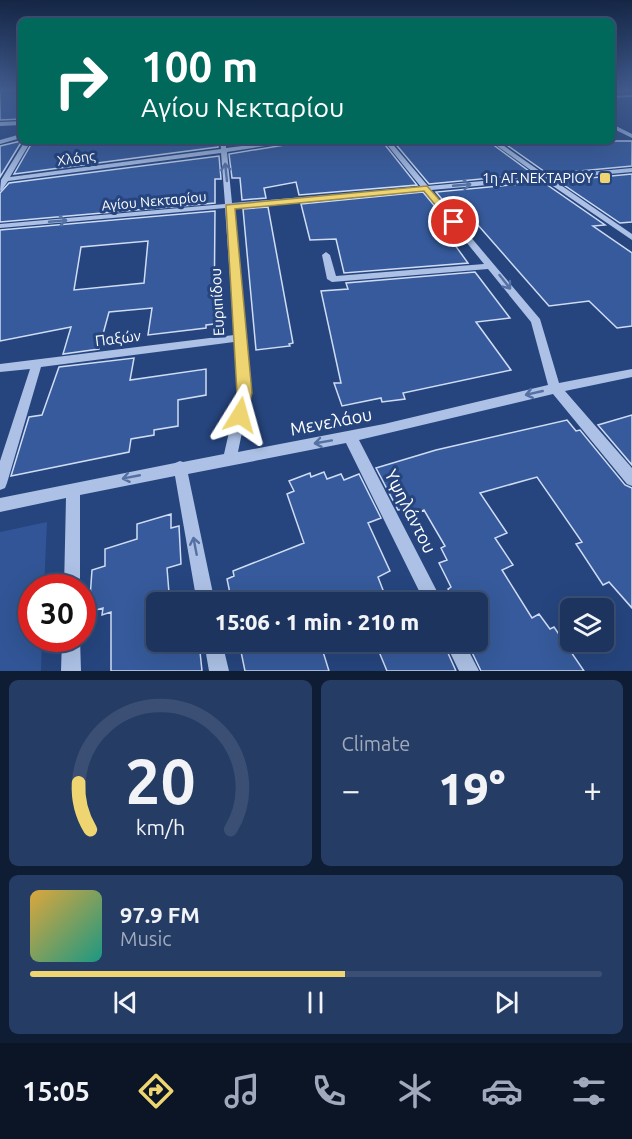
<!DOCTYPE html>
<html lang="en">
<head>
<meta charset="utf-8">
<style>
  :root { --surface:#1c345e; --page:#253c64; --text:#f1f3f6; --muted:#a0aabc; --line:#3a4f73; --accent:#eed571 }
  body { margin:0; font-family:Ubuntu,sans-serif; background:var(--page); color:var(--text); height:100vh; display:flex; flex-direction:column; font-size:22px; white-space:nowrap }
  * { box-sizing:border-box; margin:0 }
  p { font-size:20px; color:var(--muted) }
  .icon { flex:none; width:33px; height:33px; fill:none; stroke:currentColor; stroke-width:2; stroke-linecap:round; stroke-linejoin:round }
  .map { position:relative; height:671px; overflow:hidden }
  .side { display:flex; flex-direction:column; gap:9px; padding:9px; background:#0f1d34; flex:1 }
  .side>* { flex:none }
  .top-card { position:absolute; left:18px; top:18px; width:597px; height:126px; border-radius:9px; box-shadow:0 6px 24px #0002,0 0 0 2px var(--line); background:#00695c; color:#fff; overflow:hidden }
  .fabs { position:absolute; left:560px; top:598px; display:grid; gap:12px }
  .fabs a { display:grid; place-items:center; width:54px; height:54px; border-radius:9px; background:var(--surface); box-shadow:0 6px 24px #0002,0 0 0 2px var(--line); font-size:30px }
  .speed { position:absolute; left:18px; top:574px; display:flex; gap:12px; font-size:30px; font-weight:700; text-align:center }
  .speed>* { display:grid; place-content:center; width:78px; height:78px; border-radius:50%; background:var(--surface); box-shadow:0 6px 24px #0002,0 0 0 2px var(--line); line-height:1 }
  .speed .limit { border:9px solid #d22; background:#fff; color:#111 }
  .pin { position:absolute; display:grid; place-items:center; width:51px; height:51px; color:#fff; margin:-26px; border:3px solid #fff; border-radius:50%; box-shadow:0 2px 6px #0007 }
  .me { position:absolute; width:66px; margin:-33px; rotate:8deg; stroke-linejoin:round; filter:drop-shadow(0 0 4px #0008) }
  .turn { display:flex; align-items:center; gap:21px; height:126px; padding:0 24px; font-size:27px }
  .turn .icon { width:78px; height:78px; stroke-width:2.5 }
  .turn b { display:block; font-size:42px; line-height:51px }
  .big { font-size:45px; font-weight:800; line-height:1.1 }
  .side .widget { flex:1; display:flex; flex-direction:column; justify-content:center; gap:9px; min-width:0; padding:0 21px; border-radius:9px; background:var(--page) }
  .side .dial { align-items:center; gap:0 }
  .dial svg { height:156px; overflow:visible; fill:none; stroke:var(--line); stroke-width:7; stroke-linecap:round; text-anchor:middle }
  .dial text { fill:var(--text); stroke:none }
  .song { display:flex; align-items:center; gap:18px }
  .cover { width:72px; height:72px; border-radius:9px; background:linear-gradient(135deg,hsl(40 70% 55%),hsl(170 70% 35%)) }
  .played { height:6px; border-radius:3px; background:linear-gradient(90deg,var(--accent) 55%,var(--line) 55%) }
  .keys { display:flex; justify-content:space-around; direction:ltr }
  .heat { display:flex; justify-content:space-between; align-items:center; font-size:33px; direction:ltr }
  .side .tiles { flex:1; display:grid; gap:9px; grid-template-columns:1fr 1fr }
  .widget:last-child { grid-column:span 2 }
  .trip { position:absolute; left:146px; top:592px; width:342px; height:60px; border-radius:9px; background:var(--surface); box-shadow:0 6px 24px #0002,0 0 0 2px var(--line); font-weight:800; line-height:60px; text-align:center }
  .tab-bar { display:flex; height:96px; justify-content:space-around; align-items:center; background:#0b1526; color:var(--muted) }
  .tab-bar .icon { width:42px; height:42px }
  .tab-bar .on { color:var(--accent) }
  .tab-bar b { font-size:27px; color:var(--text) }
  .map>svg:first-child { display:block }
  .green { fill:#315596 }
  .building { fill:#365a9b; stroke:#cfdcf4; stroke-width:1.5; fill-rule:evenodd }
  .lines { fill:none; stroke-linecap:round; stroke-linejoin:round }
  .minor { fill:#acc1e5; fill-rule:evenodd }
  .oneway { stroke:#5570a2 }
  .route { fill:#eed571; stroke:#9b8a49; stroke-width:1.5 }
  .poi-dot { fill:#eed571; stroke:#26457e; stroke-width:2 }
  .labels { text-anchor:middle; dominant-baseline:central; stroke-width:6; stroke-linejoin:round; paint-order:stroke }
  .far-street-label { font-size:14px; fill:#fff; stroke:#26457e }
  .far-poi-label { font-size:14px; fill:#fff; stroke:#26457e; text-anchor:end }
  .street-label { font-size:15px; fill:#fff; stroke:#26457e }
  .near-street-label { font-size:18px; fill:#fff; stroke:#26457e }
</style>
</head>
<body>
<div class="map">
<svg width="632" height="671" viewBox="0 0 632 671">
  <rect width="100%" height="100%" fill="#26457e"/>
  <path class="green" d="M47,522L44,588H32V639H42L41,671H0V532Z"/>
  <path class="building" d="M0,90H21V119L0,120Z
    M21,141H22L0,177V146Z
    M33,141H218V147L14,174Z
    M309,141H382L417,185L299,195L296,182L264,188L266,198L242,200L240,178H232L229,154Z
    M393,141H488L533,174L429,184Z
    M501,141H632V166L548,174Z
    M219,156L221,179H215V203L0,222V193L9,183Z
    M632,174V222L620,223L558,181Z
    M543,182L605,225L593,226L632,253V326L617,328L589,301L549,306L463,208L455,215L436,192Z
    M423,192L447,221L441,226L468,263L344,273L336,239L310,240L301,204Z
    M268,207L293,343L289,344L290,346L256,350L243,209Z
    M215,211L214,324L206,325V328L148,335L152,308L109,312L99,349L63,354L71,327L0,341V230ZM148,241L144,283L74,290L81,247Z
    M475,272L510,318L476,322L511,370L403,393L405,399L382,402L381,398L342,406L334,383H341L321,291L348,289L346,283Z
    M134,358L130,380L206,369V395L178,400V426L154,430V435L131,439L129,452L11,476L29,417L42,415L59,367Z
    M632,415V465L598,425Z
    M567,420L576,431L580,430L625,485L632,488V608L609,582L603,585L576,544L582,542L537,477L480,493L507,533L495,538L513,565L502,570L532,618L539,614L550,629L554,627L584,671H481L467,642H477V603H456L448,589L451,587L439,563L447,560L441,548L445,546L424,510L411,516L408,509L398,510L376,468L436,450Z
    M324,472L327,479L341,474L344,480L359,474L381,518L368,523L390,571L378,577L383,590L378,592L380,597L366,603H232L227,579L234,576L233,571L304,543L287,494L294,491L289,481L310,473L311,477Z
    M171,514V528L179,526L181,564L167,568L169,593L161,595L162,603H156V642H199L202,671H111V612L102,615L103,608L89,612L92,570L105,566V549L137,539V524Z
    M239,642H320L329,671H245Z
    M375,642H443L456,671H387Z"/>
  <g class="lines">
    <path class="minor" d="M632,95V97L612,98V96Z
      M21,121V125L0,126V122Z
      M612,124L632,134V138L612,128Z
      M21,134V138L0,144V140Z
      M25,141H31L10,177L221,149L220,141H226V148L282,141H297L227,152L232,203L421,187L384,141H390L428,186L539,176L490,141H497L547,176L632,168V172L552,179L632,234V240L544,180L431,190L540,319L559,383L632,369V377L565,391L632,468V486L627,484L553,394L359,440L443,603H425L346,443L188,474L215,603H197L175,476L80,495V588H64L66,498L0,512V498L175,463L180,461L183,462L224,454L238,393L234,342L41,367L7,483L5,488L0,490V461L30,369L0,372V364L234,335L225,208L0,228V224L225,204L221,153L8,181L2,190L0,191L1,180ZM424,190L484,264L336,276L330,255L326,252L322,255L327,279L332,282L488,269L531,322L548,385L384,424L238,452L250,393L232,208Z
      M62,639H80L81,671H61Z
      M204,642H222L229,671H209Z
      M445,642H464L479,671H459Z"/>
  </g>
  <defs><path id="oneway-shaft" d="M-6 0H5M1.5-3L5.5 0L1.5 3" fill="none" stroke-width="1.6" stroke-linecap="round" stroke-linejoin="round" transform="scale(1.5)"/></defs>
  <g class="oneway">
    <use href="#oneway-shaft" transform="translate(226 172) rotate(-96)"/>
    <use href="#oneway-shaft" transform="translate(462 185) rotate(-5)"/>
    <use href="#oneway-shaft" transform="translate(58 221) rotate(-5)"/>
    <use href="#oneway-shaft" transform="translate(505 282) rotate(52)"/>
    <use href="#oneway-shaft" transform="translate(534 393) rotate(167)"/>
    <use href="#oneway-shaft" transform="translate(323 442) rotate(170)"/>
    <use href="#oneway-shaft" transform="translate(131 477) rotate(169)"/>
    <use href="#oneway-shaft" transform="translate(195 546) rotate(-101)"/>
  </g>
  <linearGradient id="sky" x2="0" y2="1"><stop stop-color="#152645"/><stop offset="0.49" stop-color="#415c8f"/><stop offset="1" stop-color="#415c8f" stop-opacity="0"/></linearGradient>
  <rect width="632" height="184" fill="url(#sky)"/>
  <path class="route" d="M427,186L458,220V224H451L424,191L235,209L252,393L245,420L240,422L234,420L231,415L237,393L226,205Z"/>
  <rect class="poi-dot" x="599" y="172" width="12" height="12" rx="3"/>
  <g class="labels">
    <g class="far-street-label">
      <text transform="translate(76 158) rotate(-8)">Χλόης</text>
      <text transform="translate(154 201) rotate(-5)">Αγίου Νεκταρίου</text>
    </g>
    <g class="far-poi-label">
      <text x="593" y="178">1η ΑΓ.ΝΕΚΤΑΡΙΟΥ</text>
    </g>
    <g class="street-label">
      <text transform="translate(217 302) rotate(-93)">Ευριπίδου</text>
      <text transform="translate(118 338) rotate(-7)">Παξών</text>
    </g>
    <g class="near-street-label">
      <text transform="translate(331 421) rotate(-11)">Μενελάου</text>
      <text transform="translate(411 511) rotate(63)">Υψηλάντου</text>
    </g>
  </g>
</svg>
<div class="fabs">
<a><svg class="icon" aria-label="layers" viewBox="0 0 24 24"><path d="M12 4l9 5-9 5-9-5zM3 14l9 5 9-5"/></svg></a>
</div>
<div class="speed"><div class="limit">30</div></div>
<div class="pin" style="left:454px;top:222px;background:#d93025"><svg class="icon" aria-label="arrive" viewBox="0 0 24 24"><path d="M6 21V4h12l-3 4 3 4H6"/></svg></div>
<svg class="me" style="left:240px;top:415px" viewBox="-20 -20 40 40"><path d="M0-17L14 15 0 8-14 15z" fill="#eed571" stroke="#fff" stroke-width="4"/></svg>
<div class="trip">15:06 · 1 min · 210 m</div>
<div class="top-card">
<div class="turn"><svg class="icon" aria-label="right" viewBox="0 0 24 24"><path d="M7 20v-9h11M14 6l5 5-5 5"/></svg><div><b>100 m</b>Αγίου Νεκταρίου</div></div>
</div>
</div>
<section class="side">
<div class="tiles">
<div class="widget dial"><svg viewBox="0 0 100 80">
<path d="M14 69A42 42 0 1 1 86 69"/>
<path d="M14 69A42 42 0 0 1 8 45" stroke="#eed571"/>
<text x="50" y="56" font-size="32" font-weight="700">20</text>
<text x="50" y="72" font-size="11">km/h</text>
</svg></div>
<div class="widget"><p>Climate</p>
<div class="heat"><a>−</a><b class="big">19°</b><a>+</a></div>
</div>
<div class="widget">
<div class="song"><i class="cover"></i><div><b>97.9 FM</b><p>Music</p></div></div>
<div class="played"></div>
<div class="keys"><svg class="icon" aria-label="previous" viewBox="0 0 24 24"><path d="M18 5L8 12l10 7zM5 5v14"/></svg><svg class="icon" aria-label="pause" viewBox="0 0 24 24"><path d="M8 5v14M16 5v14"/></svg><svg class="icon" aria-label="next" viewBox="0 0 24 24"><path d="M6 5l10 7-10 7zM19 5v14"/></svg></div>
</div>
</div>
</section>
<nav class="tab-bar">
<b>15:05</b>
<svg class="icon on" aria-label="directions" viewBox="0 0 24 24"><path d="M12 3l9 9-9 9-9-9zM9 14v-3h6M13 9l2 2-2 2"/></svg>
<svg class="icon" aria-label="music" viewBox="0 0 24 24"><path d="M9 18V5l10-2v13"/><circle cx="6" cy="18" r="3"/><circle cx="16" cy="16" r="3"/></svg>
<svg class="icon" aria-label="phone" viewBox="0 0 24 24"><path d="M5 4h4l2 5-3 2q2 4 5 5l2-3 5 2v4C11 20 4 13 5 4z"/></svg>
<svg class="icon" aria-label="climate" viewBox="0 0 24 24"><path d="M12 3v18M4 7l16 10M4 17L20 7"/></svg>
<svg class="icon" aria-label="car" viewBox="0 0 24 24"><path d="M5 17H2v-5l4-1 3-4h7l3 4 3 1v5h-3M9 17h6M6 11h13"/><circle cx="7" cy="17" r="2"/><circle cx="17" cy="17" r="2"/></svg>
<svg class="icon" aria-label="filters" viewBox="0 0 24 24"><path d="M4 7h16M4 17h16"/><circle cx="9" cy="7" r="2"/><circle cx="15" cy="17" r="2"/></svg>
</nav>
</body>
</html>
